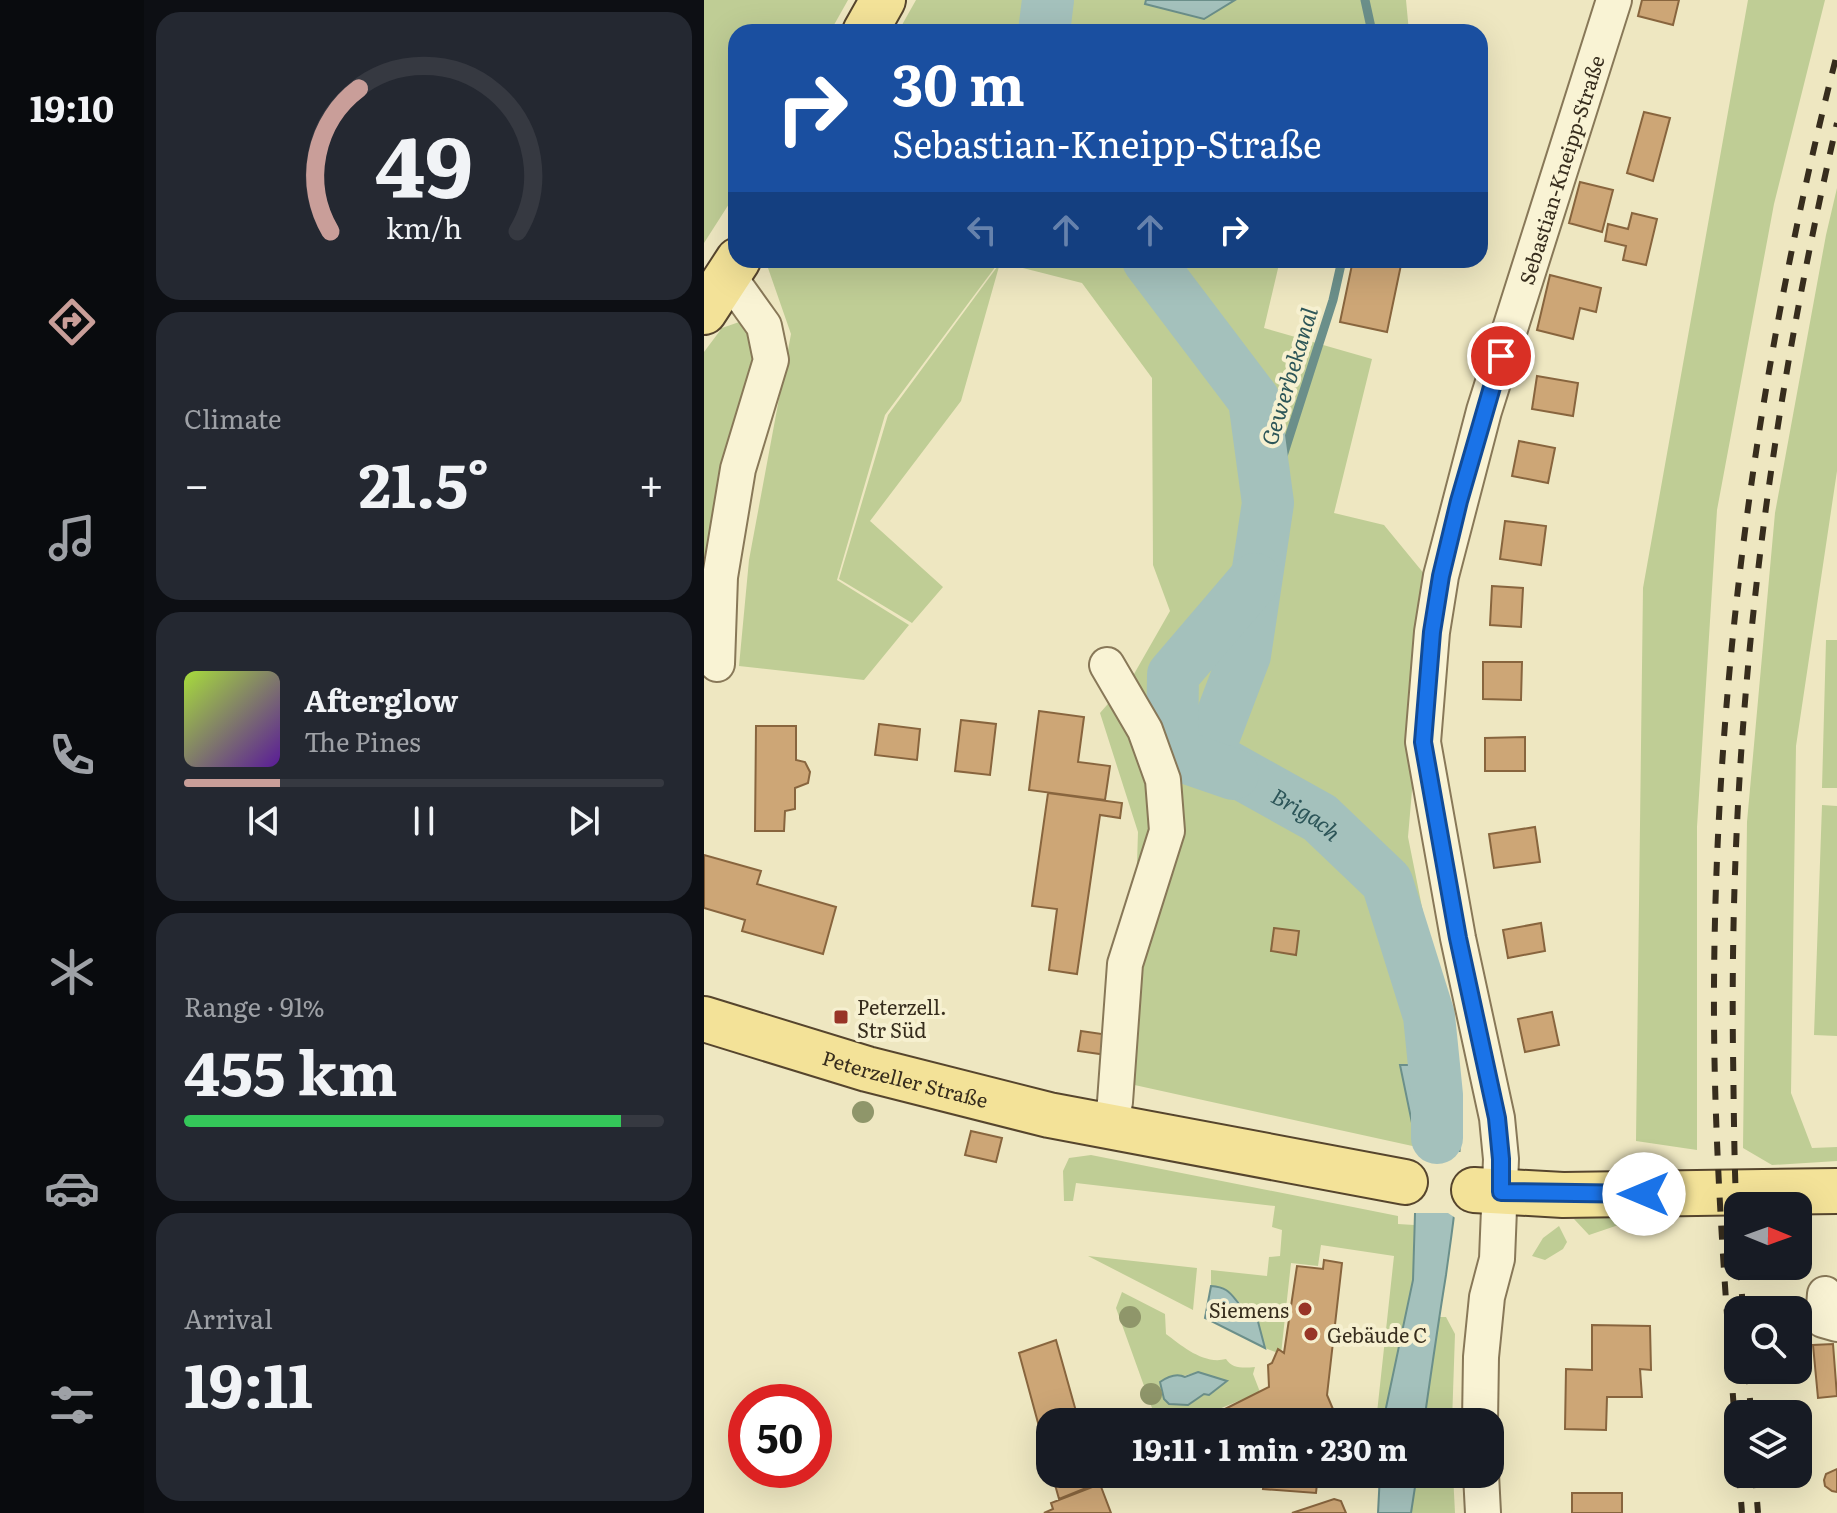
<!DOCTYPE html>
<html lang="en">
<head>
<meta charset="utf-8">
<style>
  :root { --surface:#171b24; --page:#242831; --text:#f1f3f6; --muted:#9ea1a6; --line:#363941; --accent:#c99e99 }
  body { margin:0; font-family:Literata,serif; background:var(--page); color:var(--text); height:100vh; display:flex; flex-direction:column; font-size:30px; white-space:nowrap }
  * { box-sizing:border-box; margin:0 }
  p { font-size:26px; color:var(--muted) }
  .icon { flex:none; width:44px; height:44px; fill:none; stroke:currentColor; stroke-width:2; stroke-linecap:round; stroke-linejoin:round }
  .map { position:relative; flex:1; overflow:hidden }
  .drawer { display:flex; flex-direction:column; gap:12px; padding:12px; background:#0d0f14; width:560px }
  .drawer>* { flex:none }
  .guide { position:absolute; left:24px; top:24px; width:760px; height:244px; border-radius:24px; box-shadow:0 8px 32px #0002; background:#1a4fa0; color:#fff; overflow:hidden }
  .needle { width:52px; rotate:91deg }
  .controls { position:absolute; left:1020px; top:1192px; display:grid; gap:16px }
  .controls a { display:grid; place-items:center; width:88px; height:88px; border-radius:16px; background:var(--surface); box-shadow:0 8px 32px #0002; font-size:40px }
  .speed { position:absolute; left:24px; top:1384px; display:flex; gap:16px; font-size:40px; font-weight:700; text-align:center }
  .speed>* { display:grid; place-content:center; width:104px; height:104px; border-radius:50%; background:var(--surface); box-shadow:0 8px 32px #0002; line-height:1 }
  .speed .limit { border:12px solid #d22; background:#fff; color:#111 }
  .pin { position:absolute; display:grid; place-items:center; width:68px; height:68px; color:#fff; margin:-34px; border:4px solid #fff; border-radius:50%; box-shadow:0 2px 8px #0007 }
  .me { position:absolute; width:88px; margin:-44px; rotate:270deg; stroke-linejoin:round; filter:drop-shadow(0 0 6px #0008) }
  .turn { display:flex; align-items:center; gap:28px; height:168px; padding:0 32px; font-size:36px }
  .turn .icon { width:104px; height:104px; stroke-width:2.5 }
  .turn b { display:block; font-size:56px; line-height:68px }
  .lanes { display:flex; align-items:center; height:76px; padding:0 32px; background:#0003; justify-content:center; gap:40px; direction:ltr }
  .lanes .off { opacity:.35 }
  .big { font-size:60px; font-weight:700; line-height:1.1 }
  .drawer .widget { flex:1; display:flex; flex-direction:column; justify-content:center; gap:12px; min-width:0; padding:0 28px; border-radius:24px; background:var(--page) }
  .drawer .dial { align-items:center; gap:0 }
  .dial svg { height:208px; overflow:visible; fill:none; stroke:var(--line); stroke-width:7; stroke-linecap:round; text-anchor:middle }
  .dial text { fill:var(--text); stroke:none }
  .song { display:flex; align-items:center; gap:24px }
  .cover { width:96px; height:96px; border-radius:12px; background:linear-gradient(135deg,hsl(80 70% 55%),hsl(270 70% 35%)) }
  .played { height:8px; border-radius:4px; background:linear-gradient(90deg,var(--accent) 20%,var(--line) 20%) }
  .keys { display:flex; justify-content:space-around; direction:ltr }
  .heat { display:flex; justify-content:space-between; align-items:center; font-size:44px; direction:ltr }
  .charge { height:12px; border-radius:6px; background:linear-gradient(90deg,#34c759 91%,var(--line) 0) }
  .trip { position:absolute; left:332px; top:1408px; width:468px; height:80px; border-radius:24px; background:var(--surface); box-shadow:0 8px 32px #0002; font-weight:700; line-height:80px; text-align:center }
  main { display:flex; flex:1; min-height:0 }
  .menu { display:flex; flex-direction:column; width:144px; justify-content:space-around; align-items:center; background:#090b0e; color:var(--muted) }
  .menu .icon { width:56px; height:56px }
  .menu .current { color:var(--accent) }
  .menu b { font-size:36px; color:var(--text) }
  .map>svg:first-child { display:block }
  .green { fill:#bfcd95; fill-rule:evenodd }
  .water { fill:#a4c1bc; stroke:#6b8f8a; stroke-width:2 }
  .pier { fill:#eee7c1 }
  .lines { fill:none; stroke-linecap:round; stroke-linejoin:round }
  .stream { stroke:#6b8f8a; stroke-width:9 }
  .river { stroke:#a4c1bc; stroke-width:52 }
  .building { fill:#cda676; stroke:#88653e; stroke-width:2 }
  .minor-casing { stroke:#887858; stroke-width:38 }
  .major-casing { stroke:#56452d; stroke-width:48 }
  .minor { stroke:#f9f3d4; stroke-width:34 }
  .major { stroke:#f3e298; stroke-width:44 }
  .rail { stroke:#372d1d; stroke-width:6; stroke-dasharray:14 14; stroke-linecap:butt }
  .tree { fill:#8f966a }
  .route-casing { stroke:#114b97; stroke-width:20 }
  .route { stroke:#1a73e8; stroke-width:14 }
  .poi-dot { fill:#983527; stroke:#f6f0d0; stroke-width:3 }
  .labels { text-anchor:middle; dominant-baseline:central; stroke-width:8; stroke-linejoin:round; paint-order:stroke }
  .street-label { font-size:20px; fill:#372d1d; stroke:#f6f0d0 }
  .poi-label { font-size:20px; fill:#372d1d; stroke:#f6f0d0; text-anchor:start }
  .water-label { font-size:22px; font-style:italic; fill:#2c5558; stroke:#f6f0d0 }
</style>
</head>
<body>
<main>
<nav class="menu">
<b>19:10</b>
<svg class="icon current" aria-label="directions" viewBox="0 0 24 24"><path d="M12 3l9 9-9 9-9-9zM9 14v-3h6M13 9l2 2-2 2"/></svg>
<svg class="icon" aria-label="music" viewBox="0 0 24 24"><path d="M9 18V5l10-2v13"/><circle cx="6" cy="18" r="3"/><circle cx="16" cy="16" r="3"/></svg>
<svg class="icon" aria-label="phone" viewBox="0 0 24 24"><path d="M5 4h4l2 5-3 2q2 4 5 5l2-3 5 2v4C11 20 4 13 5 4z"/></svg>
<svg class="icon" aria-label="climate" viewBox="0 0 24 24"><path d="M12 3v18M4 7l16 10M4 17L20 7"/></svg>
<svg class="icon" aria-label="car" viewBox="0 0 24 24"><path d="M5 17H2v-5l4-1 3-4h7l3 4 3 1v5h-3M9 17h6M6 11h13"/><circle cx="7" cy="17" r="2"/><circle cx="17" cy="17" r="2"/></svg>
<svg class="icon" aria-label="filters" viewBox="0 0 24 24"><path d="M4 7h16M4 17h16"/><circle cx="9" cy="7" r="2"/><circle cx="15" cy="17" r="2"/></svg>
</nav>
<section class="drawer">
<div class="widget dial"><svg viewBox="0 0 100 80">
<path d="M14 69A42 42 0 1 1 86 69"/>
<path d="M14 69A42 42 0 0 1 25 14" stroke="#c99e99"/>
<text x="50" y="56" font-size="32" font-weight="700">49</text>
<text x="50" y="72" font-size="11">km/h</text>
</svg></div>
<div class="widget"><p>Climate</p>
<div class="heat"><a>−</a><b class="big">21.5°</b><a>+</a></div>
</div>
<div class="widget">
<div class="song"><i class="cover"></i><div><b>Afterglow</b><p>The Pines</p></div></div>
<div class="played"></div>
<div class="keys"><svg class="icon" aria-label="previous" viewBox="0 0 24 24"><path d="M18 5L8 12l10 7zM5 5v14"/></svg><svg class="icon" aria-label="pause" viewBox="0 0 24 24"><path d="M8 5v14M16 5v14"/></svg><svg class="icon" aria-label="next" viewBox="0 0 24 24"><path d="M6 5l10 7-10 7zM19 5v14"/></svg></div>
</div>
<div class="widget"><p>Range · 91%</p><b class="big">455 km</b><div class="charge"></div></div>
<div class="widget"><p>Arrival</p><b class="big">19:11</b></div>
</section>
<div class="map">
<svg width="1133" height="1513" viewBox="0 0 1133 1513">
  <rect width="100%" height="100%" fill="#eee7c1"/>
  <path class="green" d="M0,0H144L126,32H32V193L0,243Z
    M212,0H442L441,3L500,19L531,0H702L705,32H194Z
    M1044,0H1121L1070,204L1013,510L993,827V1150L932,1141L939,588Z
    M1133,188V471L1092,746L1087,1093L1108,1148L1133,1147V1161L1068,1165L1039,1148L1043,822L1071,513L1122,235Z
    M68,260H576L560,328L668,359L630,513L680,525L726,581L704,837L743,1032L747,1065L696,1066L713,1147L426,1084L434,832L396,713L430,674L466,611L449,565L448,378L378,283L295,262L181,415L133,580L205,625L160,680L35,666L45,560L87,334L64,268Z
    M296,263L257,401L166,521L239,587L208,623L135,579L184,415Z
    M38,321L55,347L0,574V352L18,328Z
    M1122,640H1133V788H1118Z
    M1118,805L1133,806V1036L1110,1035Z
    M387,1155L694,1216V1224L710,1225L709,1280L679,1422H672L690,1256L617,1245L614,1266L587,1263L577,1354L561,1348L552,1314C532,1305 530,1288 507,1286V1270L563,1276L565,1257L576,1256L578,1230L568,1227L571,1206L372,1183L369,1201H360L359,1171L365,1158Z
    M956,1211L885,1235L870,1219Z
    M855,1226L863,1242L859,1249L841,1260L828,1256L839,1238Z
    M384,1256L493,1268L489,1310Z
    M418,1292L461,1314L462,1334C478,1346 500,1365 522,1359C528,1369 540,1368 551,1367L549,1374L556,1392L491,1419L492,1422H453L412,1308ZM494,1372L522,1381L506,1395L500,1394L485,1405L460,1399L456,1382Z
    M735,1317H742L751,1334L748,1422H720Z
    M713,1474H749L751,1513H707Z"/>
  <path class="water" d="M442,0H531L500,19L441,4Z
    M696,1065H747C765,1132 751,1208 742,1275C734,1324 727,1373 720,1422H679L709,1280L713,1147Z
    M507,1286C525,1287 527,1295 538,1307L545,1308L552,1314L561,1348L501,1318Z
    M494,1372L523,1381L505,1395L500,1394L484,1405L465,1404L460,1399L456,1382C463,1377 473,1373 481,1377Z
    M676,1474H713L707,1513H674Z"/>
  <path class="pier" d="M709,1152H759L753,1219L744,1213H707Z"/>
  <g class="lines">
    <path class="stream" d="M661,0L668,32
      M564,503L629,300L638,260"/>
    <g class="river">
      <path d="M340,32L344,0"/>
      <path id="s1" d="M444,260L550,400L564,503L541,655L503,755L616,818L683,882L725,1016L733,1095V1138"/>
      <path d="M529,774L468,753L469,675L551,579"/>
    </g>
  </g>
  <path class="building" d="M938,0H975L969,25L934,16Z
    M940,112L966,118L949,181L923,173Z
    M876,182L909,190L898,232L865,223Z
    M928,213L953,219L942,265L919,260L922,246L901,241L904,224L924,229Z
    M649,260H698L683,332L636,322Z
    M846,275L897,288L892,312L876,308L869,339L833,330Z
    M833,376L874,383L869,416L828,409Z
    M815,441L851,448L844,483L808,476Z
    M801,521L842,526L837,565L796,559Z
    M788,586L819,588L817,627L786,625Z
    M779,662H818L817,700L779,699Z
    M335,711L380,717L374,762L406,766L401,800L325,790Z
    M257,720L292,724L286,775L251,771Z
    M175,724L216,729L213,760L171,755Z
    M52,726H92V760L101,762L106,772L104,783L91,788V809L81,811L80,831H51Z
    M821,737V771H781V738Z
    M344,793L418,803L416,818L396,815L373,974L345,970L353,909L328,906Z
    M831,827L836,862L790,868L785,834Z
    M0,855L57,871L53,884L132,907L119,954L38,931L41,920L0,908Z
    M837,923L841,951L804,958L799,930Z
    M570,928L595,931L592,955L567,951Z
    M848,1012L855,1045L821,1052L814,1019Z
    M377,1031L405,1035L403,1055L374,1051Z
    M267,1131L298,1138L292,1162L261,1155Z
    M620,1260L638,1263L623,1395L634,1421L495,1422L565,1387L564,1365L568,1363L574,1349L580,1353L593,1266L619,1269Z
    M888,1325L946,1326L947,1370L936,1369L938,1397H903L902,1430L861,1429L862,1369L888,1370Z
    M352,1340L375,1422H346V1467L315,1353Z
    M1129,1344L1133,1396L1114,1398L1109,1345Z
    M1133,1469V1492L1128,1491L1121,1486L1120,1480L1122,1474Z
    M348,1474H389L392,1484L355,1499Z
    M561,1474H614L612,1493L559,1489Z
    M396,1484L407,1513H340L349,1509L347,1503Z
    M868,1493H918V1513H868Z
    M630,1499L637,1501L642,1513H588Z"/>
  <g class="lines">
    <defs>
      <g id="minor">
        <path d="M13,664L16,577L34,469L67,360L60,326L25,277"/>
        <path d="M403,665L441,730L459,780L463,831L421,964L411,1102L406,1128"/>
        <path d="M1121,1294L1119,1320L1133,1324"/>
        <path id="s2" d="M776,1422L777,1357L783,1297L793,1259L797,1159L793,1118L754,938L719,742L728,632L737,576L780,411L910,0"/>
        <path d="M777,1474L779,1513"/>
      </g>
      <g id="major">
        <path d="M161,32L179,0"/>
        <path d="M0,312L34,260"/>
        <path id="s3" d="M0,1019L163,1069L345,1115L701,1182"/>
        <path d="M770,1190L859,1195L1133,1191"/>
      </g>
    </defs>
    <use href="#minor" class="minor-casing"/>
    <use href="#major" class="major-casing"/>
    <use href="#minor" class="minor"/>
    <use href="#major" class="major"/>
    <path class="rail" d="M1034,1239C1030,1177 1030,1114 1029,1052C1025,733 1061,433 1133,123
      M1036,1266L1039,1310
      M1044,1370L1047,1414
      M1034,1463C1022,1303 1009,1145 1010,985C1012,671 1055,358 1133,54
      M1035,1474L1038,1513
      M1051,1474L1054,1513"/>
  </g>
  <g class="tree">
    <circle cx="159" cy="1112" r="11"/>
    <circle cx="426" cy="1317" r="11"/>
    <circle cx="447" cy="1394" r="11"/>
  </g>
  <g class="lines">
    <defs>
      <path id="route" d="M797,356L755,501L737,576L728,632L719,742L754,938L793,1118L797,1159V1192L940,1194"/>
    </defs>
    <use href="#route" class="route-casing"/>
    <use href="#route" class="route"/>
  </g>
  <g class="poi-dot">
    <rect x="129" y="1009" width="16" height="16" rx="4"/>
    <circle cx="601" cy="1309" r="8"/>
    <circle cx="607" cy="1334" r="8"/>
  </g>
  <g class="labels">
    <g class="street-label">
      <text stroke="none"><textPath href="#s2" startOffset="1280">Sebastian-Kneipp-Straße</textPath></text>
      <text stroke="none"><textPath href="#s3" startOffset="210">Peterzeller Straße</textPath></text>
    </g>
    <g class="poi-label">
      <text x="153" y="1006">Peterzell.<tspan x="153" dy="23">Str Süd</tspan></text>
      <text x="585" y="1309" text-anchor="end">Siemens</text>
      <text x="623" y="1334">Gebäude C</text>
    </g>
    <g class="water-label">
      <text transform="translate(584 376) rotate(-73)">Gewerbekanal</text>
      <text stroke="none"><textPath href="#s1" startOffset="656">Brigach</textPath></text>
    </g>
  </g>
</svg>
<div class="controls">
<a><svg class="needle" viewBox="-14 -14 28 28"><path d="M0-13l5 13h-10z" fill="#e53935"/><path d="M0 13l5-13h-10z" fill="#9ea1a6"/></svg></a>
<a><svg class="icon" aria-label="search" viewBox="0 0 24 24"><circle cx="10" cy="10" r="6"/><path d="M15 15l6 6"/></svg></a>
<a><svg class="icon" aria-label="layers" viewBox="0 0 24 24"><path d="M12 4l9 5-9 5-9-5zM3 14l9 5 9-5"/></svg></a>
</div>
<div class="speed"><div class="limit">50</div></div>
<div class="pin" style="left:797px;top:356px;background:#d93025"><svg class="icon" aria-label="arrive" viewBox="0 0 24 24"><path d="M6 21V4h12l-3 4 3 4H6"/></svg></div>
<svg class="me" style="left:940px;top:1194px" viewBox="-20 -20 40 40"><circle r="19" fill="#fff"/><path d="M0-13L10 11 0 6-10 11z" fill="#1a73e8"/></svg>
<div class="trip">19:11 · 1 min · 230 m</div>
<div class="guide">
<div class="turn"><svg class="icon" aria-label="right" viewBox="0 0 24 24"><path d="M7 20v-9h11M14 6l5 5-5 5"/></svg><div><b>30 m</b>Sebastian-Kneipp-Straße</div></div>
<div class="lanes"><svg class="icon off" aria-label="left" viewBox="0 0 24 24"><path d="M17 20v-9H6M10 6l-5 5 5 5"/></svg><svg class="icon off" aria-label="ahead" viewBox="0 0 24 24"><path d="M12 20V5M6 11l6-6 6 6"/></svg><svg class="icon off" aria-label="ahead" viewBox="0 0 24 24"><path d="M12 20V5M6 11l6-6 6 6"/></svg><svg class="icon" aria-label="right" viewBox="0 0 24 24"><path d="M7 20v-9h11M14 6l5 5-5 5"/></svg></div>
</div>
</div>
</main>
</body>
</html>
